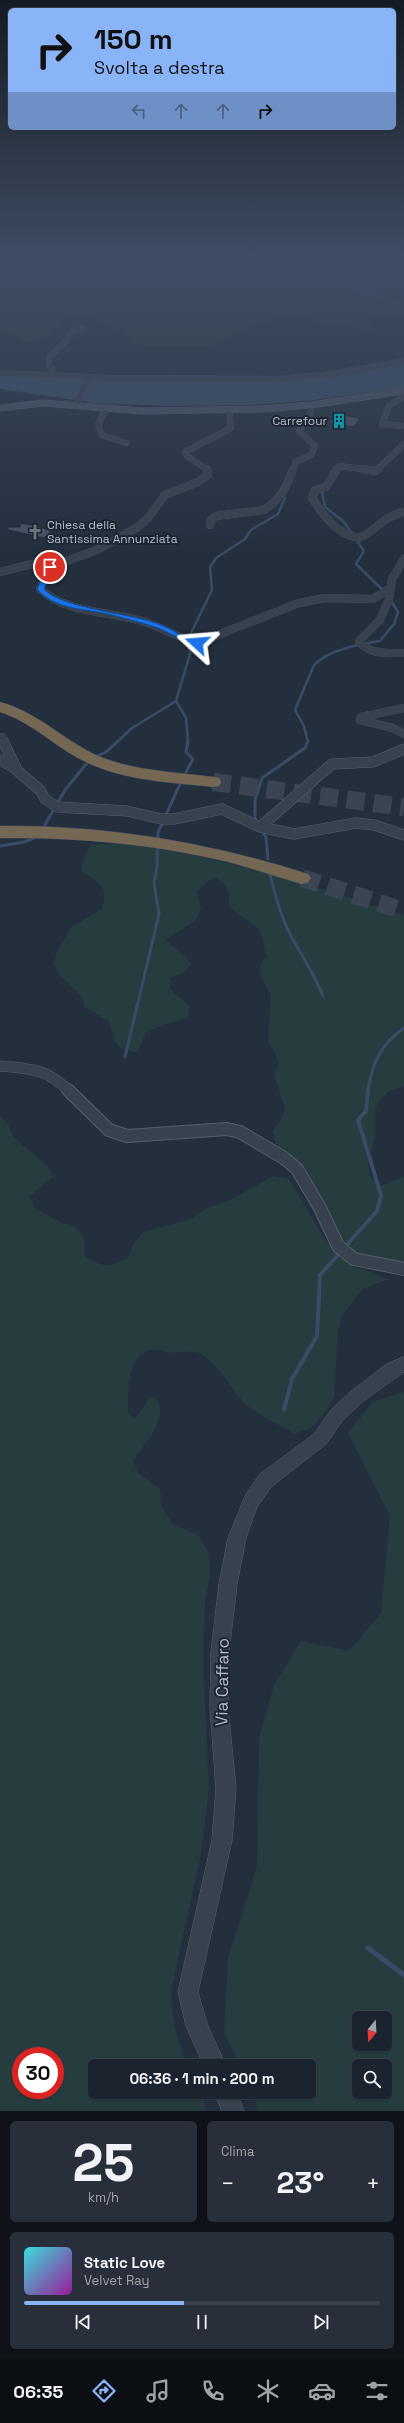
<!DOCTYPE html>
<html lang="it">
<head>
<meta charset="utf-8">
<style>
  :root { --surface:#1b232e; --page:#282f3a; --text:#f1f3f6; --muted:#a0a4aa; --line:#39404a; --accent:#8ab4f8 }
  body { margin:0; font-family:"Space Grotesk",sans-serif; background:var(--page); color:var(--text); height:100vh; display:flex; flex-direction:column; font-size:15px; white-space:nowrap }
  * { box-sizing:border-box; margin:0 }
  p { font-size:13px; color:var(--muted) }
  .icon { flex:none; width:22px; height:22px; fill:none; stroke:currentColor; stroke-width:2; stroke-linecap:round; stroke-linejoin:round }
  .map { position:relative; height:2111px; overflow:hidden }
  .panel { display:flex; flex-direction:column; gap:10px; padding:10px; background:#0f1319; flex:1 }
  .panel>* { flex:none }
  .banner { position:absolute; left:8px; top:8px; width:388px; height:122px; border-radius:6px; box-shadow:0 1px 3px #0004,0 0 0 1px var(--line); background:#8ab4f8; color:#111; overflow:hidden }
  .needle { width:26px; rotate:198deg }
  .fabs { position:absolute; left:352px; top:2011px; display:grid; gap:8px }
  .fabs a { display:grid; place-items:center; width:40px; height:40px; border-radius:6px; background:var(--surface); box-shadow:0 1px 3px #0004,0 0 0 1px var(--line); font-size:20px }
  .speed { position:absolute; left:12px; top:2047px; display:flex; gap:8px; font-size:20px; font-weight:700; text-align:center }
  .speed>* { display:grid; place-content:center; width:52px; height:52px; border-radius:50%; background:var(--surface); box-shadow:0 1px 3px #0004,0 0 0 1px var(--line); line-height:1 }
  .speed .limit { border:6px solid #d22; background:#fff; color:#111 }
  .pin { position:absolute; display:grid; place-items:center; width:34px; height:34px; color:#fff; margin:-17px; border:2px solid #fff; border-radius:50%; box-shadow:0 1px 4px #0007 }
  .me { position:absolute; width:44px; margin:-22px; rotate:289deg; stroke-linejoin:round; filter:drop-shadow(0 0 3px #0008) }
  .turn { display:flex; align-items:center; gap:14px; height:84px; padding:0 20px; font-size:18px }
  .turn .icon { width:52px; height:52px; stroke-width:2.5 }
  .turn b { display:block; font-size:28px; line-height:34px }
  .lanes { display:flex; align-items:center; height:38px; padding:0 20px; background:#0003; justify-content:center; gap:20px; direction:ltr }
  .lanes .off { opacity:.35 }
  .big { font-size:30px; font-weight:700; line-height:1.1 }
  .panel .widget { flex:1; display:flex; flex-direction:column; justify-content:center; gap:6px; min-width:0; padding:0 14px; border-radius:6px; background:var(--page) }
  .panel .dial { align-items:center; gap:0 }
  .dial b { font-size:52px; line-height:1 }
  .song { display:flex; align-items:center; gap:12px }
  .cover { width:48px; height:48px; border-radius:6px; background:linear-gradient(135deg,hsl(180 70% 55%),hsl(300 70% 35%)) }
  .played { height:4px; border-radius:2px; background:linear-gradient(90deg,var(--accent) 45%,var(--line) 45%) }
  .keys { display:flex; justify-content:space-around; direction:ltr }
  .heat { display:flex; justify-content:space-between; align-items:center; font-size:22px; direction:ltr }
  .panel .tiles { flex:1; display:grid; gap:10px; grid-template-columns:1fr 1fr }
  .widget:last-child { grid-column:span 2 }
  .trip { position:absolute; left:88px; top:2059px; width:228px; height:40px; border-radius:6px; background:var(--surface); box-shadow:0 1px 3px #0004,0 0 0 1px var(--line); font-weight:700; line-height:40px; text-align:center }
  .tab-bar { display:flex; height:64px; justify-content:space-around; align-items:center; background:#0b0e12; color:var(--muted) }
  .tab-bar .icon { width:28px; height:28px }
  .tab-bar .on { color:var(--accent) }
  .tab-bar b { font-size:18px; color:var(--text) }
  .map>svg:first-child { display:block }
  .green { fill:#263c3f; fill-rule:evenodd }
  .water { fill:#394c67 }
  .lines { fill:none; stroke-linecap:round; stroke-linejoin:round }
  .stream-far4 { stroke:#394c67; stroke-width:2 }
  .stream-far3 { stroke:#394c67; stroke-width:2.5 }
  .stream-far2 { stroke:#394c67; stroke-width:3 }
  .stream-far1 { stroke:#394c67; stroke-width:4 }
  .stream { stroke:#394c67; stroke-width:5 }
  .building { fill:#455162; stroke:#1f2835 }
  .motorway-tunnel { stroke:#3a4453; stroke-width:18; stroke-dasharray:18 9; stroke-linecap:butt }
  .minor-far3-casing { stroke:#565f6c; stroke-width:6 }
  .minor-far2-casing { stroke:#565f6c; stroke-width:8 }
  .minor-far1-casing { stroke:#565f6c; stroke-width:11 }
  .minor-casing { stroke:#565f6c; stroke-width:14 }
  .tertiary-casing { stroke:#565f6c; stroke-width:1 }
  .secondary-casing { stroke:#565f6c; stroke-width:1 }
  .motorway-casing { stroke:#434c59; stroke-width:1 }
  .minor-far3 { stroke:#38414e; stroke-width:6 }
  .minor-far2 { stroke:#38414e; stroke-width:8 }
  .minor-far1 { stroke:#38414e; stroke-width:10 }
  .minor { stroke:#38414e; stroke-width:12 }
  .tertiary { fill:#38414e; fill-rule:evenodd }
  .secondary { fill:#465061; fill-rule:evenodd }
  .motorway { fill:#746855; fill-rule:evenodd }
  .route { fill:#1a73e8; stroke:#114b97 }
  .labels { text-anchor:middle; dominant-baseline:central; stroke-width:4; stroke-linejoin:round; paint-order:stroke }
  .far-poi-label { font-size:12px; fill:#b4bcc9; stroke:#1d2633; text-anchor:end }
  .near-street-label { font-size:17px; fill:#b4bcc9; stroke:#1d2633 }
</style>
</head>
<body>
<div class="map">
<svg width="404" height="2111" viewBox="0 0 404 2111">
  <rect width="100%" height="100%" fill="#242f3e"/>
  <path class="green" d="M0,258H404V316L382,313L368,317L366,320L374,327L372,330L321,323L302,316L284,315L257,324L209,346H140C129,342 132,340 124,333C120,330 114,329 110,327C95,319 85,308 68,316C61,319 60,324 56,329C49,338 34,340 24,342L19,336L0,333Z
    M117,843C178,850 238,864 296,881C332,891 368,905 404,915V1086L389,1091L380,1100L375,1112V1137L368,1163L370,1176L381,1186L404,1176V1261L359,1256L346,1245L303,1166L275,1143L273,1131L281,1120L285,1109L274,1075L279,1064L275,1053L268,1042L271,995L260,975V965L266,956L265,946L258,928L230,908C227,890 233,888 214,877L197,891L201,909L197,919L166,940C174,950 185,952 191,964L183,973L170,978V989L189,1006L188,1017L147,1031L137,1052C112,1049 116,1042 109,1021L86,1008L82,997L58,973L54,964L56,954L71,927L102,909C110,886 96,882 81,870L86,853L91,845Z
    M0,1116C10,1123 9,1131 16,1139C29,1152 44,1159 54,1176L30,1196L35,1208L62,1223L77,1228L85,1241L84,1255C102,1268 109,1268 128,1258L133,1245L143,1232L191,1219L203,1210L234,1198L273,1176L289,1179L327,1243L356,1267L388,1279L363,1289L343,1314L338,1328L334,1397L325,1413L312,1427L295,1434C281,1426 264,1418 250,1408C233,1394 224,1371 206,1357C196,1349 183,1352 171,1353C164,1353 157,1348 150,1350C126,1356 128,1395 128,1414L135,1419L150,1397L158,1400C167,1423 144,1443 133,1462L138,1473L160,1489L162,1507L172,1523L199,1536L209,1553L210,1574L205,1604L203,1657L209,1789L201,1854L172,1987C170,2014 177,2041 188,2066H95V2092H201L207,2111H0ZM21,2056H55V2090H21Z
    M404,1392V2111H257L254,2092H309V2066H241L224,2033L228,1958L257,1866L259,1738L274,1685L301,1641L349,1651L381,1613L390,1516L348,1433L374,1401ZM359,2018H385V2044H359ZM359,2066H385V2092H359Z"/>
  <path class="water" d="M404,364V387L314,400L250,405L168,406L96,403L0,389V375H3L128,381H280L353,374Z"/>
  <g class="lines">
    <path class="stream-far4" d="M394,258L404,264
      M339,283L404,305"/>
    <path class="stream-far3" d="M322,492L325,507L344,522L364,551L356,564L385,592
      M176,701L186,718L188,742
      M117,742L132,728L176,701L190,654L188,644L190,635L212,590L210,567L216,558L245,539L251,530L278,514L285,498
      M308,742L304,726L295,710L314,665C330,649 358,645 380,641L394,624L398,612L390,599"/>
    <path class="stream-far2" d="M95,757L106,752L118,741
      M186,772L193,759L186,752L188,741
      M255,821V800L262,778L305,748L308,741
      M42,830L65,790L87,763
      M261,830L266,837L268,859
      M0,846L24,842L37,837
      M269,871C275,893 280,915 291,936C302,956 314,974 323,996
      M125,1057L159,914L154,883L157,867L158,832L180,784
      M368,1091C372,1063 381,1044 404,1028"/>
    <path class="stream-far1" d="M284,1410L292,1379L317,1336L320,1275L377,1211L381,1195L358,1120L366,1111L368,1090"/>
    <path class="stream" d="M368,1948L404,1975"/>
  </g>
  <path class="building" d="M336,414L360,418L354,427L329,423Z
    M21,523L38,526L51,531L44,538L8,530V527H20Z"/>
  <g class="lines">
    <path class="motorway-tunnel" d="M213,782L404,807
      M302,878L404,911"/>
    <defs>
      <path id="minor-far3" d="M0,373L110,378L278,379L331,374L404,361
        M51,374L53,369L49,365V358L67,340L73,330L83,328
        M404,396L389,406L382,424L404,426
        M75,406L89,377
        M106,408L98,425L102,435L126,443
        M208,470L187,456L185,452L231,428L229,410
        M293,470L296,462L311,455L315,446L299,431L311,413V405
        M336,470L339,466L370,470
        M377,470L404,444"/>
      <path id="minor-far2" d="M337,469L326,487L315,490L312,498C323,515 337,535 359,538C378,530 381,517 404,512
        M362,469L376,471L378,469
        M210,525L211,520L216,516L264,510C280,500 287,486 293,469
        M404,559L392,579L389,599L380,620L359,641C369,655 388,653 404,653
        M50,567L40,589C67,614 111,611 145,622C163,628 179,638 197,643L299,603L325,598L373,599L389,589
        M0,572L32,564L50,567L97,550L138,527L149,517L165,495L198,482L208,475L207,469
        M404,708L361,717L360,720L393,728L404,734
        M2,737L3,742"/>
      <path id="minor-far1" d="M3,741L17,770
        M0,760L13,767L40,790L45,799L57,807L127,811L161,819H174L222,809L260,827L294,834L356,823L374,825L404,835
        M260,827L332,764L373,762L404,749
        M0,1066C31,1069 46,1068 69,1091"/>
      <path id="minor" d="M68,1090L109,1130L127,1136L227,1129L240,1132L284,1158L297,1169L320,1208L338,1246L354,1259L404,1269"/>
      <path id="tertiary" d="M404,1357V1372L362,1402L343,1420L326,1444L271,1487L257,1507L246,1538L237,1584L229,1652L228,1708L236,1788L232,1840L198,1992L207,2024L226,2066H204L186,2026L178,1992L212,1840L216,1788L210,1708L211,1652L219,1584L228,1538L245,1496L259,1475L314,1434L331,1410L350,1392L387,1364Z
        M215,2092H237L244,2111H222Z"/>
      <path id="secondary" d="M404,388V394L311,408L262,412L143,414L43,406L0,411V405L43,400L143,408L262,406L311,402Z"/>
      <path id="motorway" d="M0,702C37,712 62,739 96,755C133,771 174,772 213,777L219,778L221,782L219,786L213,787C170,782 124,781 84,761C55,747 32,722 0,712Z
        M0,826C106,825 207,842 308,874L311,878L308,882L302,884C278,877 254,869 229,862C154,844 77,837 0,838Z"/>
    </defs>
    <use href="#minor-far3" class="minor-far3-casing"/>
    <use href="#minor-far2" class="minor-far2-casing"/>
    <use href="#minor-far1" class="minor-far1-casing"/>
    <use href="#minor" class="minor-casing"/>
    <use href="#tertiary" class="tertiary-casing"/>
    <use href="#secondary" class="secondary-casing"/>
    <use href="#motorway" class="motorway-casing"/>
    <use href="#minor-far3" class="minor-far3"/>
    <use href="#minor-far2" class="minor-far2"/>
    <use href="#minor-far1" class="minor-far1"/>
    <use href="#minor" class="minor"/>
    <use href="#tertiary" class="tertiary"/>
    <use href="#secondary" class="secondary"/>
    <use href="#motorway" class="motorway"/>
  </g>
  <linearGradient id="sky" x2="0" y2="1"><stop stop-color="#141a22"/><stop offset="0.47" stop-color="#3f4d63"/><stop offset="1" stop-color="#3f4d63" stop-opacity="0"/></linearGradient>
  <rect width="404" height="553" fill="url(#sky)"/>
  <path class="route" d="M50,565L54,567L44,589C62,609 133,613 161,625C170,628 178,634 186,638C191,640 196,640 200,643L197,645C181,642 170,632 155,627C140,622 123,618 108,614C85,609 53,609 37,589L47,567Z"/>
  <defs>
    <symbol id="building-bare" viewBox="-9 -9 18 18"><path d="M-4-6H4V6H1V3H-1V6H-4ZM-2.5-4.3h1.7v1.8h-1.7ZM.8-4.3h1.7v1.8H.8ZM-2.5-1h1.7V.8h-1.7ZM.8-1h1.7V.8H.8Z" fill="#0f9aa8" stroke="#1d2633" stroke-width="2.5" paint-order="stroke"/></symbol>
    <symbol id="church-bare" viewBox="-9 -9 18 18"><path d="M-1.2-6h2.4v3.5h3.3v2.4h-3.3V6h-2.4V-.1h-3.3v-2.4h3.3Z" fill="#6b7280" stroke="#1d2633" stroke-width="2.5" paint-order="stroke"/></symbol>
  </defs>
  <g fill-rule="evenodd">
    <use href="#building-bare" x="328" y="410" width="22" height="22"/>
    <use href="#church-bare" x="24" y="521" width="22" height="22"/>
  </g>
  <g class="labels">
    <g class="far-poi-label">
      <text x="327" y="421">Carrefour</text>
      <text x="47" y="525" text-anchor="start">Chiesa della<tspan x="47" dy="14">Santissima Annunziata</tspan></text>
    </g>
    <g class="near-street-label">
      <text transform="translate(222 1682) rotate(-89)">Via Caffaro</text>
    </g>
  </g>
</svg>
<div class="fabs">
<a><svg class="needle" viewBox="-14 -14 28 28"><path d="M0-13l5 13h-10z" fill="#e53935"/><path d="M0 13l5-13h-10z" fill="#a0a4aa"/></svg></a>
<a><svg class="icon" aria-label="search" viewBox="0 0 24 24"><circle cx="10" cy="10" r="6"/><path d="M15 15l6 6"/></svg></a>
</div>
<div class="speed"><div class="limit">30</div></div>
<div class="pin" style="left:50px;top:567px;background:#d93025"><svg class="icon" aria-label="arrive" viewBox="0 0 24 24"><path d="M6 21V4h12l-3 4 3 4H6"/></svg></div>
<svg class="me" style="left:197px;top:643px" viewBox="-20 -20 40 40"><path d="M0-17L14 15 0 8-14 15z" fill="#1a73e8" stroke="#fff" stroke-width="4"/></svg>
<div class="trip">06:36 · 1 min · 200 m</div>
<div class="banner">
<div class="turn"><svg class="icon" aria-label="right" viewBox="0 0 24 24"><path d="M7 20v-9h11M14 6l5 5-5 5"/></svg><div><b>150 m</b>Svolta a destra</div></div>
<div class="lanes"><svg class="icon off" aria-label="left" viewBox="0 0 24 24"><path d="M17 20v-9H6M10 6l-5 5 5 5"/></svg><svg class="icon off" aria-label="ahead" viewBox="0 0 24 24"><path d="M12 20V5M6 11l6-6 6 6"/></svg><svg class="icon off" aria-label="ahead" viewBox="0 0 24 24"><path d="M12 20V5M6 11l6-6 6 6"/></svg><svg class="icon" aria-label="right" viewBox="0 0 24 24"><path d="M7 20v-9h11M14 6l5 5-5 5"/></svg></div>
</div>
</div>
<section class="panel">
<div class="tiles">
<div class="widget dial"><b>25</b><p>km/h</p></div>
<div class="widget"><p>Clima</p>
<div class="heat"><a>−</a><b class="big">23°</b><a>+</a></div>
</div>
<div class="widget">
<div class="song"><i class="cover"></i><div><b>Static Love</b><p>Velvet Ray</p></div></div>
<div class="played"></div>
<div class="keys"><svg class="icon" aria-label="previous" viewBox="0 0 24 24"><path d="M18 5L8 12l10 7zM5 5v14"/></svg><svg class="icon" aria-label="pause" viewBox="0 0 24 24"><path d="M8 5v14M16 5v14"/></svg><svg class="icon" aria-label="next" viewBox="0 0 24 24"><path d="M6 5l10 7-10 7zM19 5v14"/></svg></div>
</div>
</div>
</section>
<nav class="tab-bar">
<b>06:35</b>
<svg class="icon on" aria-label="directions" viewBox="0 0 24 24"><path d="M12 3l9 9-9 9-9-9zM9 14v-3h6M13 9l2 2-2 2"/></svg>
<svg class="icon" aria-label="music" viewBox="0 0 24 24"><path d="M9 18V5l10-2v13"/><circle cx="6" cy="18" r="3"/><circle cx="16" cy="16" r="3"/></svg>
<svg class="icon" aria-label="phone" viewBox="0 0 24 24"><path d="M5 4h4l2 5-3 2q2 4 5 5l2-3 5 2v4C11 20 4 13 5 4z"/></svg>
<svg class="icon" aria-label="climate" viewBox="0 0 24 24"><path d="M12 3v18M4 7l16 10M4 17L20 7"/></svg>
<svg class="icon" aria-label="car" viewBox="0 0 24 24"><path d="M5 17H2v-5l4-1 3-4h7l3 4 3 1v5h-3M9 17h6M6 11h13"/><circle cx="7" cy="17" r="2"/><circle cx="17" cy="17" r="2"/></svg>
<svg class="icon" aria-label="filters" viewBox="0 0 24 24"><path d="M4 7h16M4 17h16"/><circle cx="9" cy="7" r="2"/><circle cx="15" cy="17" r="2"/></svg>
</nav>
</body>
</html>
